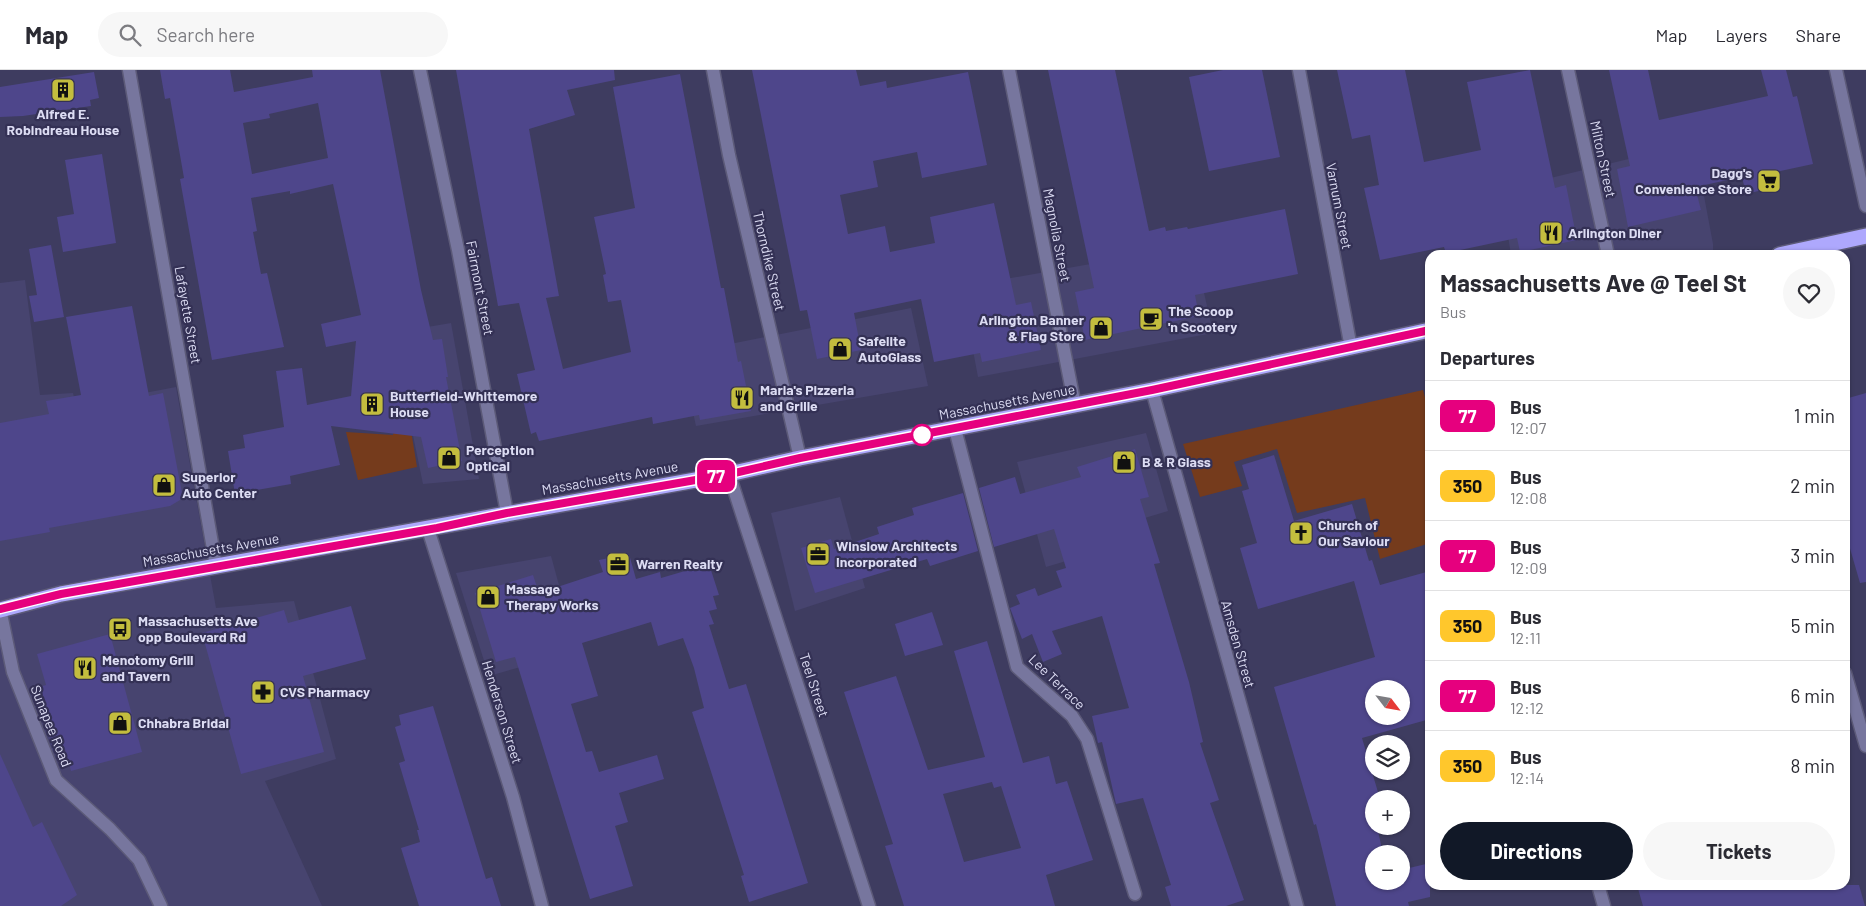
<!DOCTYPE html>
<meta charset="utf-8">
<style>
body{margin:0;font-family:Barlow,sans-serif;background:#f7f7f7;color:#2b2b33;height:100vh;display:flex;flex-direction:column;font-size:19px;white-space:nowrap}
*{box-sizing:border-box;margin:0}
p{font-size:16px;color:#7c7c81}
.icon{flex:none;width:28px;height:28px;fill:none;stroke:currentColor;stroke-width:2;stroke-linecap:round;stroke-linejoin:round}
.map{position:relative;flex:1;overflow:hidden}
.drawer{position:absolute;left:1425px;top:180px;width:425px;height:640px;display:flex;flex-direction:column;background:#fff;border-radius:15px;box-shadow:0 1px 4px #0004}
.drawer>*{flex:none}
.badge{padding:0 10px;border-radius:8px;font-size:18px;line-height:32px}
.needle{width:32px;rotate:121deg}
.buttons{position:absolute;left:1365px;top:610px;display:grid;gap:10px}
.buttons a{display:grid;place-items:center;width:45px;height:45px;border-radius:50%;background:#fff;box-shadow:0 1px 4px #0004;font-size:25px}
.map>.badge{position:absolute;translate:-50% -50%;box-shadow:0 0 0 2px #fff}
h2{padding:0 15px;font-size:19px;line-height:45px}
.round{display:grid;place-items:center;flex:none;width:52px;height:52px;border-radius:26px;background:#f7f7f7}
.head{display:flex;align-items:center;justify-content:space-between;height:85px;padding:0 15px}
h1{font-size:24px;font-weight:700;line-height:38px}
.primary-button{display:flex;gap:10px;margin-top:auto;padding:10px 15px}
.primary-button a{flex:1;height:58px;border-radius:30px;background:#111827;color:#fff;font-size:20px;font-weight:700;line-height:58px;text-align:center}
.primary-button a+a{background:#f7f7f7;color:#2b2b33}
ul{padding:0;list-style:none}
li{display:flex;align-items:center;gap:15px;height:70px;padding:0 15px;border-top:1px solid #e1e1e2}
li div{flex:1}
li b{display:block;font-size:19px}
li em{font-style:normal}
li .badge{min-width:55px;font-weight:700;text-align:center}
header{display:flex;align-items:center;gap:30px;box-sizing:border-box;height:70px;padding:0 25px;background:#fff;border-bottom:1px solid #e1e1e2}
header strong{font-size:24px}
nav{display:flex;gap:28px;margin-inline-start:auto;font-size:18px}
.search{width:350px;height:45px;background:#f7f7f7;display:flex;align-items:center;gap:12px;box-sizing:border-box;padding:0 18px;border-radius:28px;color:#7c7c81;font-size:19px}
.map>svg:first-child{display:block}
</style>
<header>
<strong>Map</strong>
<div class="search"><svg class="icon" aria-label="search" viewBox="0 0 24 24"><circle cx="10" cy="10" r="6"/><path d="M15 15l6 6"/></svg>Search here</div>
<nav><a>Map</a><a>Layers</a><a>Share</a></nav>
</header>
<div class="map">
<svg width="1866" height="836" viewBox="0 0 1866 836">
<rect width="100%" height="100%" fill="#3e3c60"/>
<g fill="#47446f">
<path d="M1694 73 1713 174V185H1511L1501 120Z"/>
<path d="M1158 182 1196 187 1213 263 978 307 961 217Z"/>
<path d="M25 210 40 325 73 323 76 336 176 317 216 538 294 531 336 689 265 711 322 836H0V213Z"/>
<path d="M911 238 928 316 696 356 680 284Z"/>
<path d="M451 253 479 409 423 414 392 263Z"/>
<path d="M1146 363 1168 441 1095 463 1100 481 1046 497 1017 392Z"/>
<path d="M840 427 865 518 795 541 771 443Z"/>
<path d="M551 486 577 581 489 606 456 503Z"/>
</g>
<g fill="#753b1c">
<path d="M404 318 417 397 358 410 346 362 393 365 399 320Z"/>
<path d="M1423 320 1430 346V473L1380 489 1365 428 1297 443 1277 379 1234 392 1242 416 1200 427 1183 374Z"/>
</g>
<g fill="#4e468b" fill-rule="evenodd">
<path d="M160 0H230L234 22 313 7 312 0H380L421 220 433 270 442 269 448 307H446L462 391 428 398 421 367 331 356 340 395 290 406 291 414 235 424 228 381 245 378 243 365 284 357 276 301 302 298 307 335 351 326 356 271 326 277 321 254 361 245 333 114 290 124V121L251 128 257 161 253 162 261 204 267 203 284 277 212 290 180 109 184 108 170 28 165 29ZM318 33 328 88 252 104 243 53 270 48 269 44Z"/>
<path d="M456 0H614L615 10 567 20 575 45 529 59 559 226 546 228 563 299 631 282 621 230 608 232 603 205 606 204 594 147 635 138 613 17 680 4 721 218H724L738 292 741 291 751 341 700 350 699 345 653 354 652 347 539 371 536 362 531 364 517 304 535 300 519 233 498 236Z"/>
<path d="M752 0H856L860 16 886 11 887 18 968 2 987 95 922 108 917 82 873 91 878 117 840 125 848 164 885 156 890 182 935 173 930 147 994 133 1016 235 1031 232 1041 280 982 292 980 283 934 292 921 229 854 243 861 280 817 289 807 240 800 241Z"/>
<path d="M1048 0H1115L1149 161 1165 157 1166 161 1187 157 1188 159 1285 139 1298 204 1195 225 1199 246 1085 270 1075 222 1094 218Z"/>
<path d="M1223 0H1262L1280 87 1209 101 1189 7Z"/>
<path d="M1337 0H1405L1424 92 1481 80 1467 12 1530 0 1555 118 1566 115 1577 170 1520 182 1517 168 1446 183 1444 177 1380 190 1364 118 1379 115 1370 65 1352 69Z"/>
<path d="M1609 0H1648L1659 50 1768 26 1761 0H1786L1793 27 1797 26 1813 94 1776 102 1779 116 1746 124 1742 107 1695 117 1701 140 1628 157 1617 99 1630 96Z"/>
<path d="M94 2 99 28 90 30 91 36 23 46 0 47V17Z"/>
<path d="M102 84 116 173 63 182 57 147 74 144 65 90Z"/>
<path d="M51 175 64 247 34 252 29 226 37 225 29 179Z"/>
<path d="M132 236 149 326 163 323 182 423 180 430 170 436 49 458 50 462 0 471V353L49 344 46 331 81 325 66 247Z"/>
<path d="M1866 323V512L1860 513 1845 461V329Z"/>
<path d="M1135 379 1149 427 1140 429 1160 493 1154 494 1189 612 1203 672 1200 673 1219 730 1210 733 1244 830 1226 836H1171L1165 817 1171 815 1143 728 1116 734 1102 672 1098 673 1092 646 1129 638 1102 546 1052 561 1062 584 1043 592 1032 564 1022 569 1010 538 1020 534 1016 525 1035 518 1038 526 1062 517 1056 501 1066 498 1054 459 994 477 979 418 1015 407 1020 424 1081 407 1077 397Z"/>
<path d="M1274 385 1294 451 1352 434 1369 491 1372 490 1380 515 1430 501V649L1362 668 1380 729H1370L1374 756H1377L1383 784H1374V811H1401V800L1430 793V827L1408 832 1409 836H1336L1316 754 1314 755 1274 617 1375 587 1354 511 1258 539 1240 478 1257 473 1242 421 1249 419 1242 395ZM1374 619H1401V646H1374Z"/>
<path d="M963 423 978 481 930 496 927 489 815 523 801 478 831 469 834 479 879 464 877 457 914 445 912 438Z"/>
<path d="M629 484 636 509 660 502 661 508 709 494 719 525 713 526 717 539 709 541 714 554 709 555 729 619 746 614 808 813 749 832 741 806 744 805 692 642 704 638 694 598 683 568 658 576 651 552 582 573 598 626 571 634 586 682 592 681 599 702 657 685 664 709 619 723 628 752 615 756 633 816 590 829 515 587 496 592 475 523 533 505 539 523 603 502 599 490Z"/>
<path d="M351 536 366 589 303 606 324 682 241 704 202 563 284 540 288 553Z"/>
<path d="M932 542 943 575 905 586 895 554Z"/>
<path d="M110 564 142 682 71 701 65 679 53 681 36 618 46 615 37 584Z"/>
<path d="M987 571 1023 693 1049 686 1056 714 1067 711 1093 790 1046 805 1055 836H904L885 776 893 774 844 622 896 606 928 700 985 687 954 581ZM992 712 994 718 1001 716 1021 778 964 792 943 724Z"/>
<path d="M433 636 486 809 492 807 501 836H419L401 778 420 772 417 760H419L399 693 405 691 395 657 401 655 399 645Z"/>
<path d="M0 684 33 757 42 752 77 825 61 836H0Z"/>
<path d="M1637 815H1859L1865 836H1643Z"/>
</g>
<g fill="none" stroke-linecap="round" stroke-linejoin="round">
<g stroke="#5c5a78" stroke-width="15">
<g id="minor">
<path d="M129 0 216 496"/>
<path d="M420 0 458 180 507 443"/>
<path d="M713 0 729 85 800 388"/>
<path d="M1009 0 1075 336"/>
<path d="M1299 0 1351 278"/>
<path d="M1568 0 1608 185"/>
<path d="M1836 0 1866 136"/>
<path d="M1152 320 1297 836"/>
<path d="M955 359 1017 597 1072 646 1087 669 1135 824"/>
<path d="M729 404 869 836"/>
<path d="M428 459 513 727 542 836"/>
<path d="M0 539 13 602 56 710 110 759 139 790 161 836"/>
<path d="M1845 603 1866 676"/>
<path d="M1598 815 1604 836"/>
</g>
</g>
<g stroke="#5c5a78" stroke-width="18">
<g id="highway">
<path d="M1779 185 1866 166"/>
<path d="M0 540 61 524 729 404 800 388 1152 320 1430 260"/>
</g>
</g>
<use href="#minor" stroke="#77769e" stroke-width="12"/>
<use href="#highway" stroke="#aea8fd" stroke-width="15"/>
</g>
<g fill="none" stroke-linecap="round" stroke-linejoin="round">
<g stroke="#fff" stroke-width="11">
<path id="line" d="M0 539 61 524 437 458 507 443 730 404 800 388 1152 320 1430 260"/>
</g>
<use href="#line" stroke="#e6007e" stroke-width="8"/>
</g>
<defs>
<g id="building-square" transform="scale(1.25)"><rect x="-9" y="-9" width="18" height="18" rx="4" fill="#c3bd3e" stroke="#343155"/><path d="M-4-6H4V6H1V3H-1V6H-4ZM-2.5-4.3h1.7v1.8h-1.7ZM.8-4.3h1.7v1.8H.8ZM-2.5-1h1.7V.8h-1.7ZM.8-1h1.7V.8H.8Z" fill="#111"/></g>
<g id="supermarket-square" transform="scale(1.25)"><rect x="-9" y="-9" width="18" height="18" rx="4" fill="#c3bd3e" stroke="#343155"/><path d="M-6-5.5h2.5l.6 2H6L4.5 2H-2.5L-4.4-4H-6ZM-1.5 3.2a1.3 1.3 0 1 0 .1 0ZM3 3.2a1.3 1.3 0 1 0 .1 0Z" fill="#111"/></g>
<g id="restaurant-square" transform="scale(1.25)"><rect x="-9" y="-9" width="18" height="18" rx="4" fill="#c3bd3e" stroke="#343155"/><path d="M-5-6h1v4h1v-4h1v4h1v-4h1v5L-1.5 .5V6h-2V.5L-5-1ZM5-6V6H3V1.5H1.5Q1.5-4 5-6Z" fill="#111"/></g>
<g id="cafe-square" transform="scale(1.25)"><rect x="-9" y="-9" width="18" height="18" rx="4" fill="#c3bd3e" stroke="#343155"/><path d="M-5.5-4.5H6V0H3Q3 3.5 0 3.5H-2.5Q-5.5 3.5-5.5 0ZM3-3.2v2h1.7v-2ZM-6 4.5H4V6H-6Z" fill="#111"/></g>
<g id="shop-square" transform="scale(1.25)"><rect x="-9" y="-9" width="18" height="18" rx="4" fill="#c3bd3e" stroke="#343155"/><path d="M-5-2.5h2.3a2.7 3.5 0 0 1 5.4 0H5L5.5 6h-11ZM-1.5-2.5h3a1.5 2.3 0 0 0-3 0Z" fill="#111"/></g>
<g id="church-square" transform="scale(1.25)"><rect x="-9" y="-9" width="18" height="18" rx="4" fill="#c3bd3e" stroke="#343155"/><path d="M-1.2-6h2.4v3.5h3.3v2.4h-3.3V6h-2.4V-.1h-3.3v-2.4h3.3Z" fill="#111"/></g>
<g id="office-square" transform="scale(1.25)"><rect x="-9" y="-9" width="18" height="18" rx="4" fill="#c3bd3e" stroke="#343155"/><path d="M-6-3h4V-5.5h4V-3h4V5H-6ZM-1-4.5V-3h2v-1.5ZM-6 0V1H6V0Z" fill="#111"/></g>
<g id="bus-square" transform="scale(1.25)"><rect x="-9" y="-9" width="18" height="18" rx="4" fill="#c3bd3e" stroke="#343155"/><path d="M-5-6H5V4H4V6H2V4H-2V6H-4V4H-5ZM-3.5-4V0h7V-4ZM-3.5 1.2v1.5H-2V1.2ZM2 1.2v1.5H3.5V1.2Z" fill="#111"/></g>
<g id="pharmacy-square" transform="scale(1.25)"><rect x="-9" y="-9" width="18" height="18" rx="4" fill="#c3bd3e" stroke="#343155"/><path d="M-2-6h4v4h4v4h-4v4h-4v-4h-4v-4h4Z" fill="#111"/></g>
</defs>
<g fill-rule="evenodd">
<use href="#building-square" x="63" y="20"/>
<use href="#supermarket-square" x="1769" y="111"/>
<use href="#restaurant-square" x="1551" y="163"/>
<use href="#cafe-square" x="1151" y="249"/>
<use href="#shop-square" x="1101" y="258"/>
<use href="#shop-square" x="840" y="279"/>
<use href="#restaurant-square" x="742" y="328"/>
<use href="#building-square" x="372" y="334"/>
<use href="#shop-square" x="449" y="388"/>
<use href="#shop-square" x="1124" y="392"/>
<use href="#shop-square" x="164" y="415"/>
<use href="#church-square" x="1301" y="463"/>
<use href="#office-square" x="818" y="484"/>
<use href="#office-square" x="618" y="494"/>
<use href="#shop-square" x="488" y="527"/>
<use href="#bus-square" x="120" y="559"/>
<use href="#restaurant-square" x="85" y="598"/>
<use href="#pharmacy-square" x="263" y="622"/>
<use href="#shop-square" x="120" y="653"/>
</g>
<circle fill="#fff" stroke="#e6007e" stroke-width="2.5" cx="922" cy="365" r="10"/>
<g text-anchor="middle" stroke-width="4.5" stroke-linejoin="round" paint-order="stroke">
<g font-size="14" font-weight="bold" fill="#dcdcf3" stroke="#343155" text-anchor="start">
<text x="63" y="49" text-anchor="middle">Alfred E.<tspan x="63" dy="16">Robindreau House</tspan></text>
<text x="1752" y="108" text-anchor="end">Dagg's<tspan x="1752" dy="16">Convenience Store</tspan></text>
<text x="1568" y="168">Arlington Diner</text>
<text x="1168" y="246">The Scoop<tspan x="1168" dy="16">'n Scootery</tspan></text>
<text x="1084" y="255" text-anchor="end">Arlington Banner<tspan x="1084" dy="16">&amp; Flag Store</tspan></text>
<text x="858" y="276">Safelite<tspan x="858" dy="16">AutoGlass</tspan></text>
<text x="760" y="325">Maria's Pizzeria<tspan x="760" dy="16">and Grille</tspan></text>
<text x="390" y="331">Butterfield-Whittemore<tspan x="390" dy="16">House</tspan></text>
<text x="466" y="385">Perception<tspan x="466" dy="16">Optical</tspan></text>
<text x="1142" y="397">B &amp; R Glass</text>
<text x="182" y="412">Superior<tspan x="182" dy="16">Auto Center</tspan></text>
<text x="1318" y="460">Church of<tspan x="1318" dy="16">Our Saviour</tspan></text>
<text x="836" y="481">Winslow Architects<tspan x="836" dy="16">Incorporated</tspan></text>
<text x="636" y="499">Warren Realty</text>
<text x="506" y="524">Massage<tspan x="506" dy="16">Therapy Works</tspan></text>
<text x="138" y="556">Massachusetts Ave<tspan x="138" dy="16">opp Boulevard Rd</tspan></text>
<text x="102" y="595">Menotomy Grill<tspan x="102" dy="16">and Tavern</tspan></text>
<text x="280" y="627">CVS Pharmacy</text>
<text x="138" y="658">Chhabra Bridal</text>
</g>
<g font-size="14" fill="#dcdcf3" stroke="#343155">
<text transform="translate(1603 89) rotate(78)" y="5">Milton Street</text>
<text transform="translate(1339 136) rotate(79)" y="5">Varnum Street</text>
<text transform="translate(1057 165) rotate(79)" y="5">Magnolia Street</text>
<text transform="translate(769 191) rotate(77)" y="5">Thorndike Street</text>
<text transform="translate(480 218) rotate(79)" y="5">Fairmont Street</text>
<text transform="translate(188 245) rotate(80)" y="5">Lafayette Street</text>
<text transform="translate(1007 332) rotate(-11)" y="5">Massachusetts Avenue</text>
<text transform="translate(610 408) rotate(-10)" y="5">Massachusetts Avenue</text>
<text transform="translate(211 480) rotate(-10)" y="5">Massachusetts Avenue</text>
<text transform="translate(1238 574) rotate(74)" y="5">Amsden Street</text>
<text transform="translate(1057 612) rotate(44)" y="5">Lee Terrace</text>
<text transform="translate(814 615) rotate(72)" y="5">Teel Street</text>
<text transform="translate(502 642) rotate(73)" y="5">Henderson Street</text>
<text transform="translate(51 656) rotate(68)" y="5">Sunapee Road</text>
</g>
</g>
</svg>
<div class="buttons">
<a><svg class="needle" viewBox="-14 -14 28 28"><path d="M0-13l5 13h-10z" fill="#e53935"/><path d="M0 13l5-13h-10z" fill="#7c7c81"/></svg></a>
<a><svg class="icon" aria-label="layers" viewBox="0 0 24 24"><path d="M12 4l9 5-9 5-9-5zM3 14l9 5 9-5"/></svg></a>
<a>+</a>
<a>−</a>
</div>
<b class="badge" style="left:716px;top:406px;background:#e6007e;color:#fff">77</b>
<section class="drawer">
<div class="head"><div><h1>Massachusetts Ave @ Teel St</h1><p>Bus</p></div><a class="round"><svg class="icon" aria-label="heart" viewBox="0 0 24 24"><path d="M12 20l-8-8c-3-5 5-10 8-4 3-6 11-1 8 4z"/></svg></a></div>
<h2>Departures</h2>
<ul>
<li><span class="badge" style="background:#e6007e;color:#fff">77</span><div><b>Bus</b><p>12:07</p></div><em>1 min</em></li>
<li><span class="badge" style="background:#ffc72c;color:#111">350</span><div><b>Bus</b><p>12:08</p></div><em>2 min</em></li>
<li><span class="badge" style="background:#e6007e;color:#fff">77</span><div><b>Bus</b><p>12:09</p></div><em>3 min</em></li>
<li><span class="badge" style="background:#ffc72c;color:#111">350</span><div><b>Bus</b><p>12:11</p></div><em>5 min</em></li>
<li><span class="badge" style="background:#e6007e;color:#fff">77</span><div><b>Bus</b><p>12:12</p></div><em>6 min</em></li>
<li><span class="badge" style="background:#ffc72c;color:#111">350</span><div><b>Bus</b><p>12:14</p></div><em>8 min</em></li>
</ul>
<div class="primary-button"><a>Directions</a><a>Tickets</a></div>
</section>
</div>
